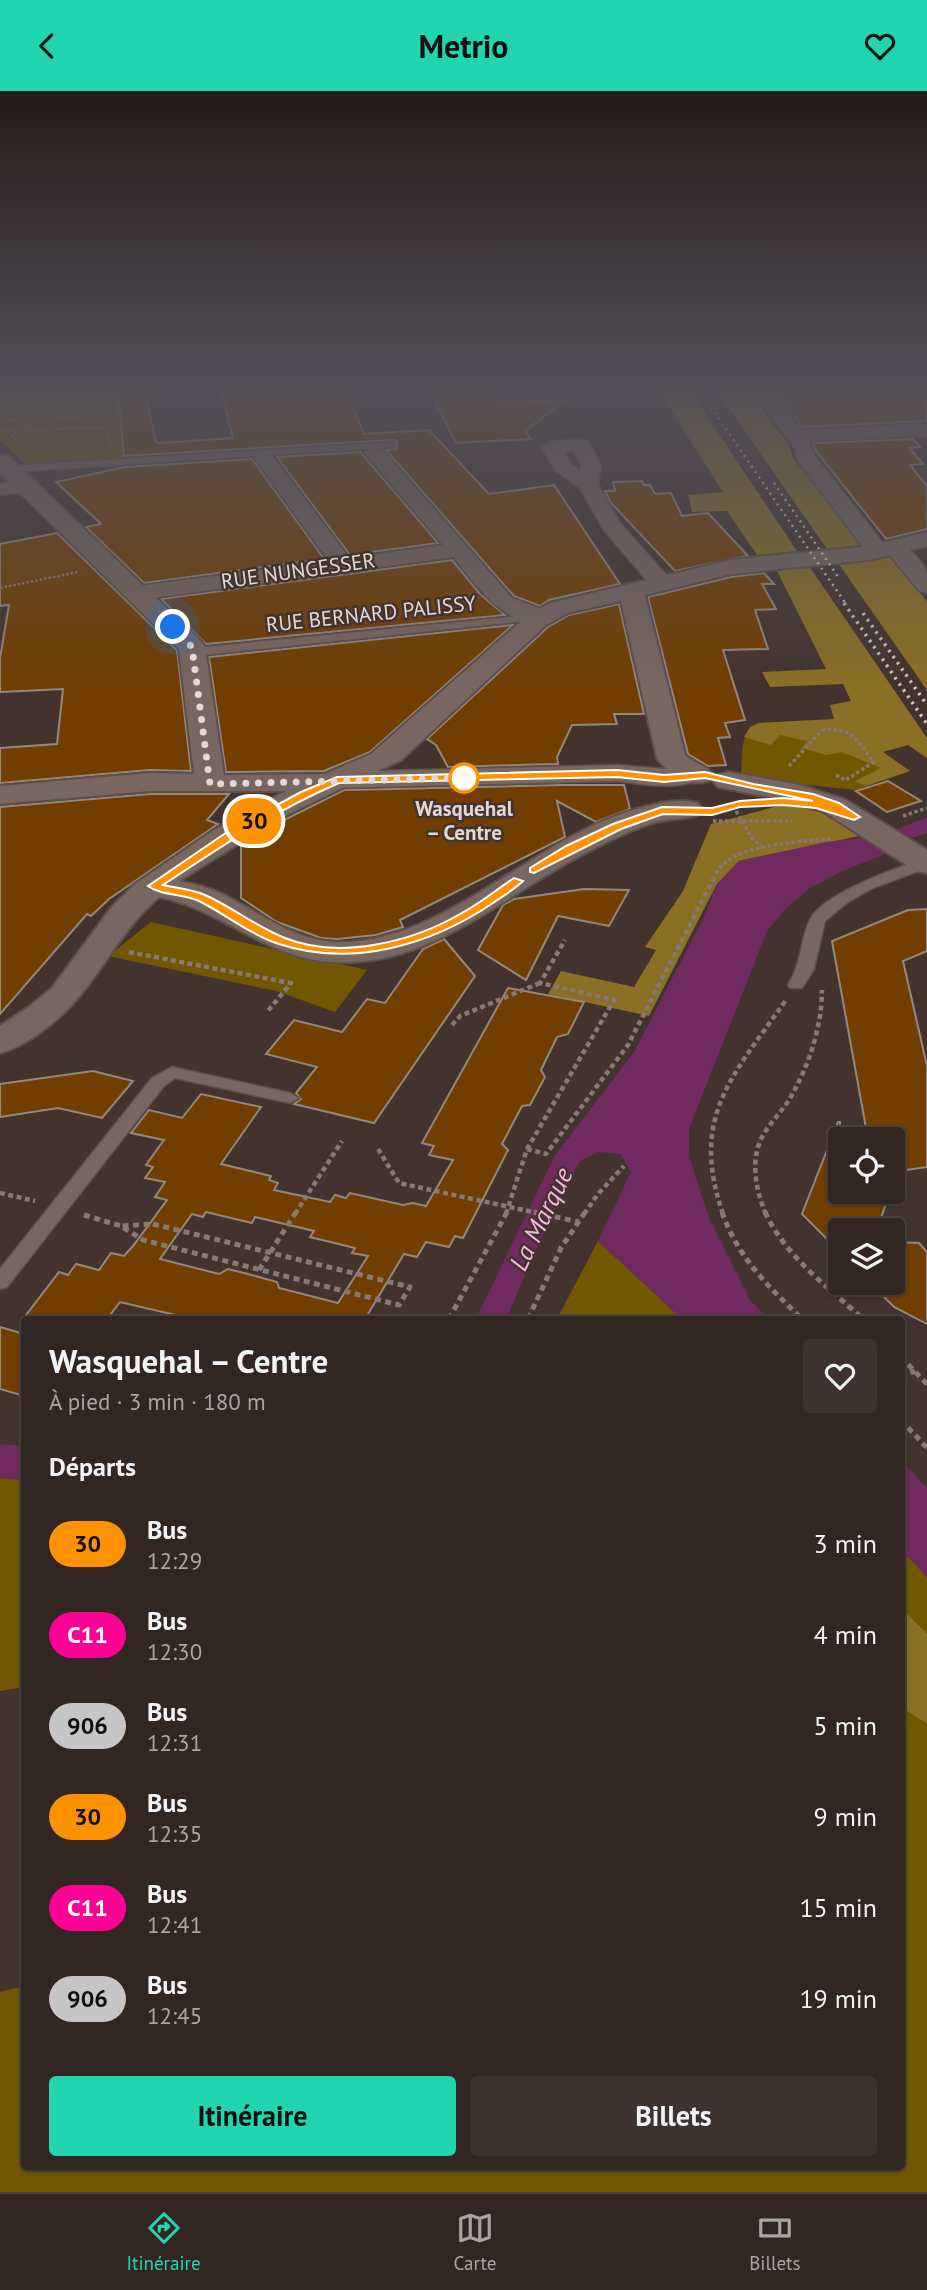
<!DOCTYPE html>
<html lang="fr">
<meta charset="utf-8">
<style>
body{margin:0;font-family:"PT Sans",sans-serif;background:#3d3230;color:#f1f3f6;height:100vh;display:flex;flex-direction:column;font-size:26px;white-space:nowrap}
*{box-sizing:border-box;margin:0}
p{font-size:23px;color:#a8a5a6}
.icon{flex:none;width:38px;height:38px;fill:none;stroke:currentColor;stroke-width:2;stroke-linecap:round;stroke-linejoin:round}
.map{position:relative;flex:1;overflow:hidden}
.side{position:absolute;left:21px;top:1225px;width:884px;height:854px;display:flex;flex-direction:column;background:#322623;border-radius:7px;box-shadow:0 2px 5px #0004,0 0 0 2px #4d4341}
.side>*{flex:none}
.badge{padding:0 14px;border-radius:23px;font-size:24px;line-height:46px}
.controls{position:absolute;left:828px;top:1036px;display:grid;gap:14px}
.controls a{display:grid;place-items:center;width:77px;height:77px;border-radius:7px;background:#322623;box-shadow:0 2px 5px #0004,0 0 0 2px #4d4341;font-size:35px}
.you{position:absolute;width:35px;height:35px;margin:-18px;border:5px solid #fff;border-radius:50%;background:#1a73e8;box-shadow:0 0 0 10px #1a73e833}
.map>.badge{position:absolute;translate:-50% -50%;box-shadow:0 0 0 4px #fff}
h2{padding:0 28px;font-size:26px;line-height:63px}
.round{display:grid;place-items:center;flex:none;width:74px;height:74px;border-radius:7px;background:#3d3230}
.headline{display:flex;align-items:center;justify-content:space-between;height:119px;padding:0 28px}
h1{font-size:33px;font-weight:600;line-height:52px}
.cta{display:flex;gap:14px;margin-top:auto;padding:14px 28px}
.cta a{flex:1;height:80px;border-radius:7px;background:#20d5b0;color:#111;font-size:28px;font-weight:600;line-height:80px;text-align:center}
.cta a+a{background:#3d3230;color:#f1f3f6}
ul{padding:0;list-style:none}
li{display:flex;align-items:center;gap:21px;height:91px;padding:0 28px}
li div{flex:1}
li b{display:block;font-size:26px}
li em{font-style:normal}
li .badge{min-width:77px;font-weight:700;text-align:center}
header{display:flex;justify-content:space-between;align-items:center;height:91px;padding:0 28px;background:#20d5b0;color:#111;font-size:32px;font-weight:600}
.menu{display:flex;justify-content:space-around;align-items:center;height:98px;border-top:2px solid #4d4341;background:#322623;font-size:19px;color:#a8a5a6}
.menu a{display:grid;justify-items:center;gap:4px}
.menu .current{color:#20d5b0}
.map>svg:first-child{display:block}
</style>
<header><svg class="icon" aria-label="back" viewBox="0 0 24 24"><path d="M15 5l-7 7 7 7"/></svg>Metrio<svg class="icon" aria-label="heart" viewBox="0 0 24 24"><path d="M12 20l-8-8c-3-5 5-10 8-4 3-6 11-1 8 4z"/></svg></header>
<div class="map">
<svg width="927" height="2101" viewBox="0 0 927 2101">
<rect width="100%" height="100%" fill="#42332f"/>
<g fill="#715800">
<path d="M0 300H117L124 368 24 372 0 349Z"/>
<path d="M759 632 858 645 910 680 856 699 797 693 741 682C743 662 739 641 759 632Z"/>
<path d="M151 831 367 879 335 921 276 900 108 865Z"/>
<path d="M598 1150 682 1228H557Z"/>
<path d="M0 1387 24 1389V1596L0 1600Z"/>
<path d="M901 1458 927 1486V1542L901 1517Z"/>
<path d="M901 1616 927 1633V2101H0V1901L24 1895V2076H901Z"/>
</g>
<g fill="#897024">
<path d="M659 300H690L797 460 757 464 727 420 692 421 688 404 723 401Z"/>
<path d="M717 300H748L789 354 793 367 862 454 827 458Z"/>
<path d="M890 466 927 510V599L838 472Z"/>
<path d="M809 475 927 647V667L908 654 883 661 910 680 866 695 855 690 881 677 842 661 826 664 802 657 807 650 780 644 771 654 744 646 750 636 759 632 834 628 830 614 851 610 843 593 770 596 762 581 826 578 776 478Z"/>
<path d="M778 715C815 714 829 723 859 745L739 770 717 793 649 925 548 903 561 880 634 896 656 859 645 856 683 800 711 733Z"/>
<path d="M901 1517 927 1542V1633L901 1616Z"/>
</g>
<g fill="#712a60">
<path d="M927 727V742L891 754 885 763 840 781 810 797 786 817 767 840 689 1038V1065L709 1127 750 1209 769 1228H682L598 1150 631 1081 621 1063 599 1061 579 1071 550 1128 506 1228H476L554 1066 634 961 704 826 717 793 739 770 826 751 876 745Z"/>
<path d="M0 1353 24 1355V1389L0 1387Z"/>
<path d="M901 1369 927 1397V1486L901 1458Z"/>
</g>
<g fill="#713e00" stroke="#94877c" stroke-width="2" fill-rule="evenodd">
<path d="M118 300H144L156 351 160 352 233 347 221 300H346L364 343 429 339 489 403 554 394 620 493 549 509 540 515 514 505 386 359 397 358V350L393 349 124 365Z"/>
<path d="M430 300H478L484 312 566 309 525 340 531 348 456 352Z"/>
<path d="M775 300H916L927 312V330L802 336Z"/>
<path d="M913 348 920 356 909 357 923 373 910 374 927 395V438L886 448 816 360 813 352Z"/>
<path d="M361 361 362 363 438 452 350 464 277 366Z"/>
<path d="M252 368 324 468 144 492 86 436 101 433 56 391 125 376Z"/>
<path d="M642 390 644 394H650L655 403 671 402 682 425 708 422 748 465 675 480 611 412 605 400H615L613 391Z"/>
<path d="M57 442 177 559 191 680 150 679 0 692V657L57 653 63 598 0 601V567L9 514 0 515V453Z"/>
<path d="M452 469 480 503 505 524 206 553 161 508Z"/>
<path d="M764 482 774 493H762L776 518 755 519 768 558 723 559 745 629 725 632 730 646 718 647 726 674 708 675 688 663 648 506 731 486Z"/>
<path d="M619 513 644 623H614L617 633 572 634 557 666 558 673 448 676 436 654 427 648 548 536 569 524Z"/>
<path d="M513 534 370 661 324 680 226 681 209 566Z"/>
<path d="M888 690 921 710 887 721 856 700Z"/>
<path d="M562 694H624L630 718 596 731 557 710 565 746 400 829 403 836 376 844 337 848 321 847 277 831 241 807V755L272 735 344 699Z"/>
<path d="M150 703H229L207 729 218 733 109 808 91 825 87 823 0 923V716Z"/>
<path d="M584 798 629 799 609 835 558 825 526 889 478 859 503 814 514 808Z"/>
<path d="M927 818V860L903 870 927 975V1076L892 1081V1048H868L832 850 908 819Z"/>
<path d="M444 848 475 885 374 1032 294 1013 301 1008 296 1002 317 976 266 963 294 929 342 941 367 908 385 912 423 858Z"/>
<path d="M508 897 584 911 568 943 557 946 541 979 545 986 530 1014 522 1015 502 1053 508 1059 463 1147 455 1145 449 1156 426 1151 417 1166 404 1163 365 1228H193L120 1211 107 1228H23L59 1181 68 1184 76 1173 99 1179 111 1162 124 1165 133 1155 167 1109 155 1106 165 1091 145 1087 153 1076 146 1074 164 1049 131 1042 149 1019 182 1027 201 1003 261 1016 221 1073 271 1085 269 1089 278 1092 274 1099 330 1111 335 1104 346 1107 350 1102 403 1114 413 1112 426 1115 453 1069 429 1064 434 1055 422 1052ZM206 1121 252 1132 255 1126 314 1140 310 1146 355 1157 352 1162 368 1165 338 1212 279 1197 277 1191 248 1183 228 1178 219 1183 160 1168 192 1123 203 1126Z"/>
<path d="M93 980 133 990 102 1027 58 1017 0 1026V993Z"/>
<path d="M838 1031H840V1101H890L877 1139H840V1161L802 1123Z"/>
<path d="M892 1151 919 1152 927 1161V1233L894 1216 870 1192H892Z"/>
<path d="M0 1236 24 1243V1305L0 1298Z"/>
</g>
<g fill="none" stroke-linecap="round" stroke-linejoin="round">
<g stroke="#5c4f4c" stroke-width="3">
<g id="lane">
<path d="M392 351 395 352V356L8 381 3 378 8 375Z"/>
<path d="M541 523 547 526 545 528 204 564 198 560 204 556Z"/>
<path d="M927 768V777L873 797 848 811 825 830 814 878 802 897H790L788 894C803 870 800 846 811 827 825 802 899 775 927 768Z"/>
<path d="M172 976 290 1002 299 1007 290 1012 175 987 164 995 7 1196 0 1198V1178L152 987Z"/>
</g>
</g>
<g stroke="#5c4f4c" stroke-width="3">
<g id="street">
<path d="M752 300H771L801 339 927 333V345L809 350 815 365 886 456 888 452C903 449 924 469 927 483 927 489 927 496 927 502L919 500 888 462 886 466H870L798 370 794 356Z"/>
<path d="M581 348 588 350 601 374 598 393 620 432 669 487 672 492 669 497H653L604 439 580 397 555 379 542 356 552 350ZM574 360 581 374 580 379 570 372 564 361Z"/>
<path d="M374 355 381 357 512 507 549 521 553 526 549 531C507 541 476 493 453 466L138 509 130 507 127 502 130 497 138 495 329 470 254 367 264 361 271 363 349 467 443 454 364 361Z"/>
<path d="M27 390 34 392 37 396 34 400 0 404V392Z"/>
<path d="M617 674 690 680 694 686 690 692C666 698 642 693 617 690L337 697 328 695 324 689 328 683 337 681Z"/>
</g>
</g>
<g stroke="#5c4f4c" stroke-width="4">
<g id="secondary">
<path d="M0 364 8 365 201 550 205 556 224 684 325 683 371 663 528 524 550 512 731 469 869 455 927 441V455L869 469 731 483 645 504 685 664C694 673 707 674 714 684L709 690C688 696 669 684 657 667L621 510 568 522 546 534 401 669 278 728 179 790C193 793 207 796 220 802 258 820 293 850 337 851 446 853 534 745 640 717 659 712 678 707 698 712L702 718 698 724C684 728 669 728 656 731 629 739 603 753 578 766 496 810 422 882 321 870 261 862 217 817 159 806 110 848 95 905 38 943 26 951 15 958 0 962V935L29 916 52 897 111 817 135 793 214 739 286 700H150L0 713V695L150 682 194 683 179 558 0 382Z"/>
<path d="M728 681 796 693 846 709 927 759V782L916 780 824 721 790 710 718 696 713 690 718 684Z"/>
</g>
</g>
<g stroke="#867976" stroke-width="2.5" stroke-dasharray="2.5 2" stroke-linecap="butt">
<path d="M65 300 90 304 100 310 111 355"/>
<path d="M0 301 7 300"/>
<path d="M72 326 82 309 74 303"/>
<path d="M23 329 105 324"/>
<path d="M105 329 119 328"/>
<path d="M0 331 17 328 30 331 32 334 25 338"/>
<path d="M0 340H17"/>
<path d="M20 340 107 336"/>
<path d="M15 341 12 345 15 350"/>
<path d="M0 497 78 481"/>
</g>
<g stroke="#867976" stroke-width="3.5" stroke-dasharray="3.5 2.5" stroke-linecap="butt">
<path d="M789 675 822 639C854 636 855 648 874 671L844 690"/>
<path d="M836 684 845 689"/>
<path d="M733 715 752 747 762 756"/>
<path d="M903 725 927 717"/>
<path d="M713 730H792"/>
<path d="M716 782C732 752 803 751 834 747"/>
</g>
<g stroke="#867976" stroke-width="4.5" stroke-dasharray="5 3.5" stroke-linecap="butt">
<path d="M129 861 291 892 267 921"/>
<path d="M452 934 460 925 540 892"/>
<path d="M378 1058 399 1092 542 1123"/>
<path d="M527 1058 546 1063 628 954 717 781"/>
<path d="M0 1102 35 1110"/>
<path d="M295 1123 342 1050"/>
<path d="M506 1123 527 1058 614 909 540 892 565 849"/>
<path d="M584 1123 598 1103 624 1075"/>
<path d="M723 1123C689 1025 733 985 786 909"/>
<path d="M766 1123C755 1098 749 1065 765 1041 774 1027 786 1016 793 1002 810 971 822 934 822 899"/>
</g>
<g stroke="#867976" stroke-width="5" stroke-dasharray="6 4.5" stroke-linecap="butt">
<path d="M534 1121 579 1131"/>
<path d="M722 1121C738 1167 768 1195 802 1228"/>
<path d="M765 1121C785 1165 828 1196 863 1228"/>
<path d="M84 1124 121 1135"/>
<path d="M153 1133 410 1196 399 1214 143 1149 121 1135Z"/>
<path d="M259 1179 296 1121"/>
<path d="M449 1228 507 1121"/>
<path d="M528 1228 561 1157 585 1121"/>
<path d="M901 1266 927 1293"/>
<path d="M901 1286 915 1280"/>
<path d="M901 1329 927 1357"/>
</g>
<use href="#lane" fill="#776661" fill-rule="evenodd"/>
<use href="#street" fill="#776661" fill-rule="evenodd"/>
<use href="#secondary" fill="#776661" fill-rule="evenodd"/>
<g stroke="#cfc4c2" stroke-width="2.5" stroke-dasharray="2 4.5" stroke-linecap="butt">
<path d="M700 300 846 513"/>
<path d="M774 392 839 487"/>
</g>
<g stroke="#cfc4c2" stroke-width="3.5" stroke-dasharray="2.5 5" stroke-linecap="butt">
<path d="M844 512 927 633"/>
<path d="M863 522 927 614"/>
</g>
</g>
<linearGradient id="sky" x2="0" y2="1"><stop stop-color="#241c1a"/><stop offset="0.5" stop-color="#545058"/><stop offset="1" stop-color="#545058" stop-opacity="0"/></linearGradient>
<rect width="927" height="595" fill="url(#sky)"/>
<path fill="#ff9200" stroke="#fff" stroke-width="2" d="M617 679 664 684 705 681 753 693 813 703 839 712 860 726 854 729 816 717 783 714 740 716 712 724 663 723 621 738 534 782 530 781V777L566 755 613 733 662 716 712 717 740 710 783 707 813 710 705 687 664 691 617 686 339 692C276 719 220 756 163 794 176 797 192 798 205 804 232 816 257 836 285 847 339 869 412 851 460 823 479 813 496 799 514 787L523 790C515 798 503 805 493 812 431 854 352 877 279 853 251 844 225 823 199 810 183 802 161 805 148 795L227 741 301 701 337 686Z"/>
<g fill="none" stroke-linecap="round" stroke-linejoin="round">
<path stroke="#e2d8d6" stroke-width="7" stroke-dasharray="0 12.6" d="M173 536 192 556 210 693 470 687H464"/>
</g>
<circle fill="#fff" stroke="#ff9200" stroke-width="3.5" cx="464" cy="687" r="14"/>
<g text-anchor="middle" stroke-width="5" stroke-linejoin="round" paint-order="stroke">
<g font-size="21" fill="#e2d8d6" stroke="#42332f">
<text transform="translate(298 480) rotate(-8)" y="7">RUE NUNGESSER</text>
<text transform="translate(371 523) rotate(-6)" y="7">RUE BERNARD PALISSY</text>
</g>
<g font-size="21" font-weight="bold" fill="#e2d8d6" stroke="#42332f">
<text x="464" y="725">Wasquehal<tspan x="464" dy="24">– Centre</tspan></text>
</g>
<g font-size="26" font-style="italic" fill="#f5b7e3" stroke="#42332f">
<text transform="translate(541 1128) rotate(-64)" y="9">La Marque</text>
</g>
</g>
</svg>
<div class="controls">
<a><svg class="icon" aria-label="locate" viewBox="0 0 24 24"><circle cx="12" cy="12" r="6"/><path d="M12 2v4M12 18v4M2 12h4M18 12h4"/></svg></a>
<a><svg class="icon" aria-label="layers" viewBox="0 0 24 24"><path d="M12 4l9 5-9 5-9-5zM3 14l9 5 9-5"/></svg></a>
</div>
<div class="you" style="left:173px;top:536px"></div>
<b class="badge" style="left:254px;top:730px;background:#ff9200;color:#111">30</b>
<section class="side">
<div class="headline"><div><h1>Wasquehal – Centre</h1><p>À pied · 3 min · 180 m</p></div><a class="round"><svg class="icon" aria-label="heart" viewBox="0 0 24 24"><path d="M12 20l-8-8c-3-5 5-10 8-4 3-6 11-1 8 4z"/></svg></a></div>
<h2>Départs</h2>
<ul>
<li><span class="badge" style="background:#ff9200;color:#111">30</span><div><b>Bus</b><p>12:29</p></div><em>3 min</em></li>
<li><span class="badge" style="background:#ff0096;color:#fff">C11</span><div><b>Bus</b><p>12:30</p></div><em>4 min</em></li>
<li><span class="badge" style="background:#c6c6c6;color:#111">906</span><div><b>Bus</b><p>12:31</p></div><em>5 min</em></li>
<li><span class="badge" style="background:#ff9200;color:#111">30</span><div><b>Bus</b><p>12:35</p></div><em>9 min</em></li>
<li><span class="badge" style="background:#ff0096;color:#fff">C11</span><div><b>Bus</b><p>12:41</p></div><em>15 min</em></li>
<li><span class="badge" style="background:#c6c6c6;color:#111">906</span><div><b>Bus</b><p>12:45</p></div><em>19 min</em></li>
</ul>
<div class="cta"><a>Itinéraire</a><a>Billets</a></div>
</section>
</div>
<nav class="menu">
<a class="current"><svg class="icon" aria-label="directions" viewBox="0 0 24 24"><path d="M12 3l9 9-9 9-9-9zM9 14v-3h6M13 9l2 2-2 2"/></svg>Itinéraire</a>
<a><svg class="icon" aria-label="map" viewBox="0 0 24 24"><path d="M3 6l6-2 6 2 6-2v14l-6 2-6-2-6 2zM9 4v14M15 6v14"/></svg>Carte</a>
<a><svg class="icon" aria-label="tickets" viewBox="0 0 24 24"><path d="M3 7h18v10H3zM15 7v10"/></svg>Billets</a>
</nav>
